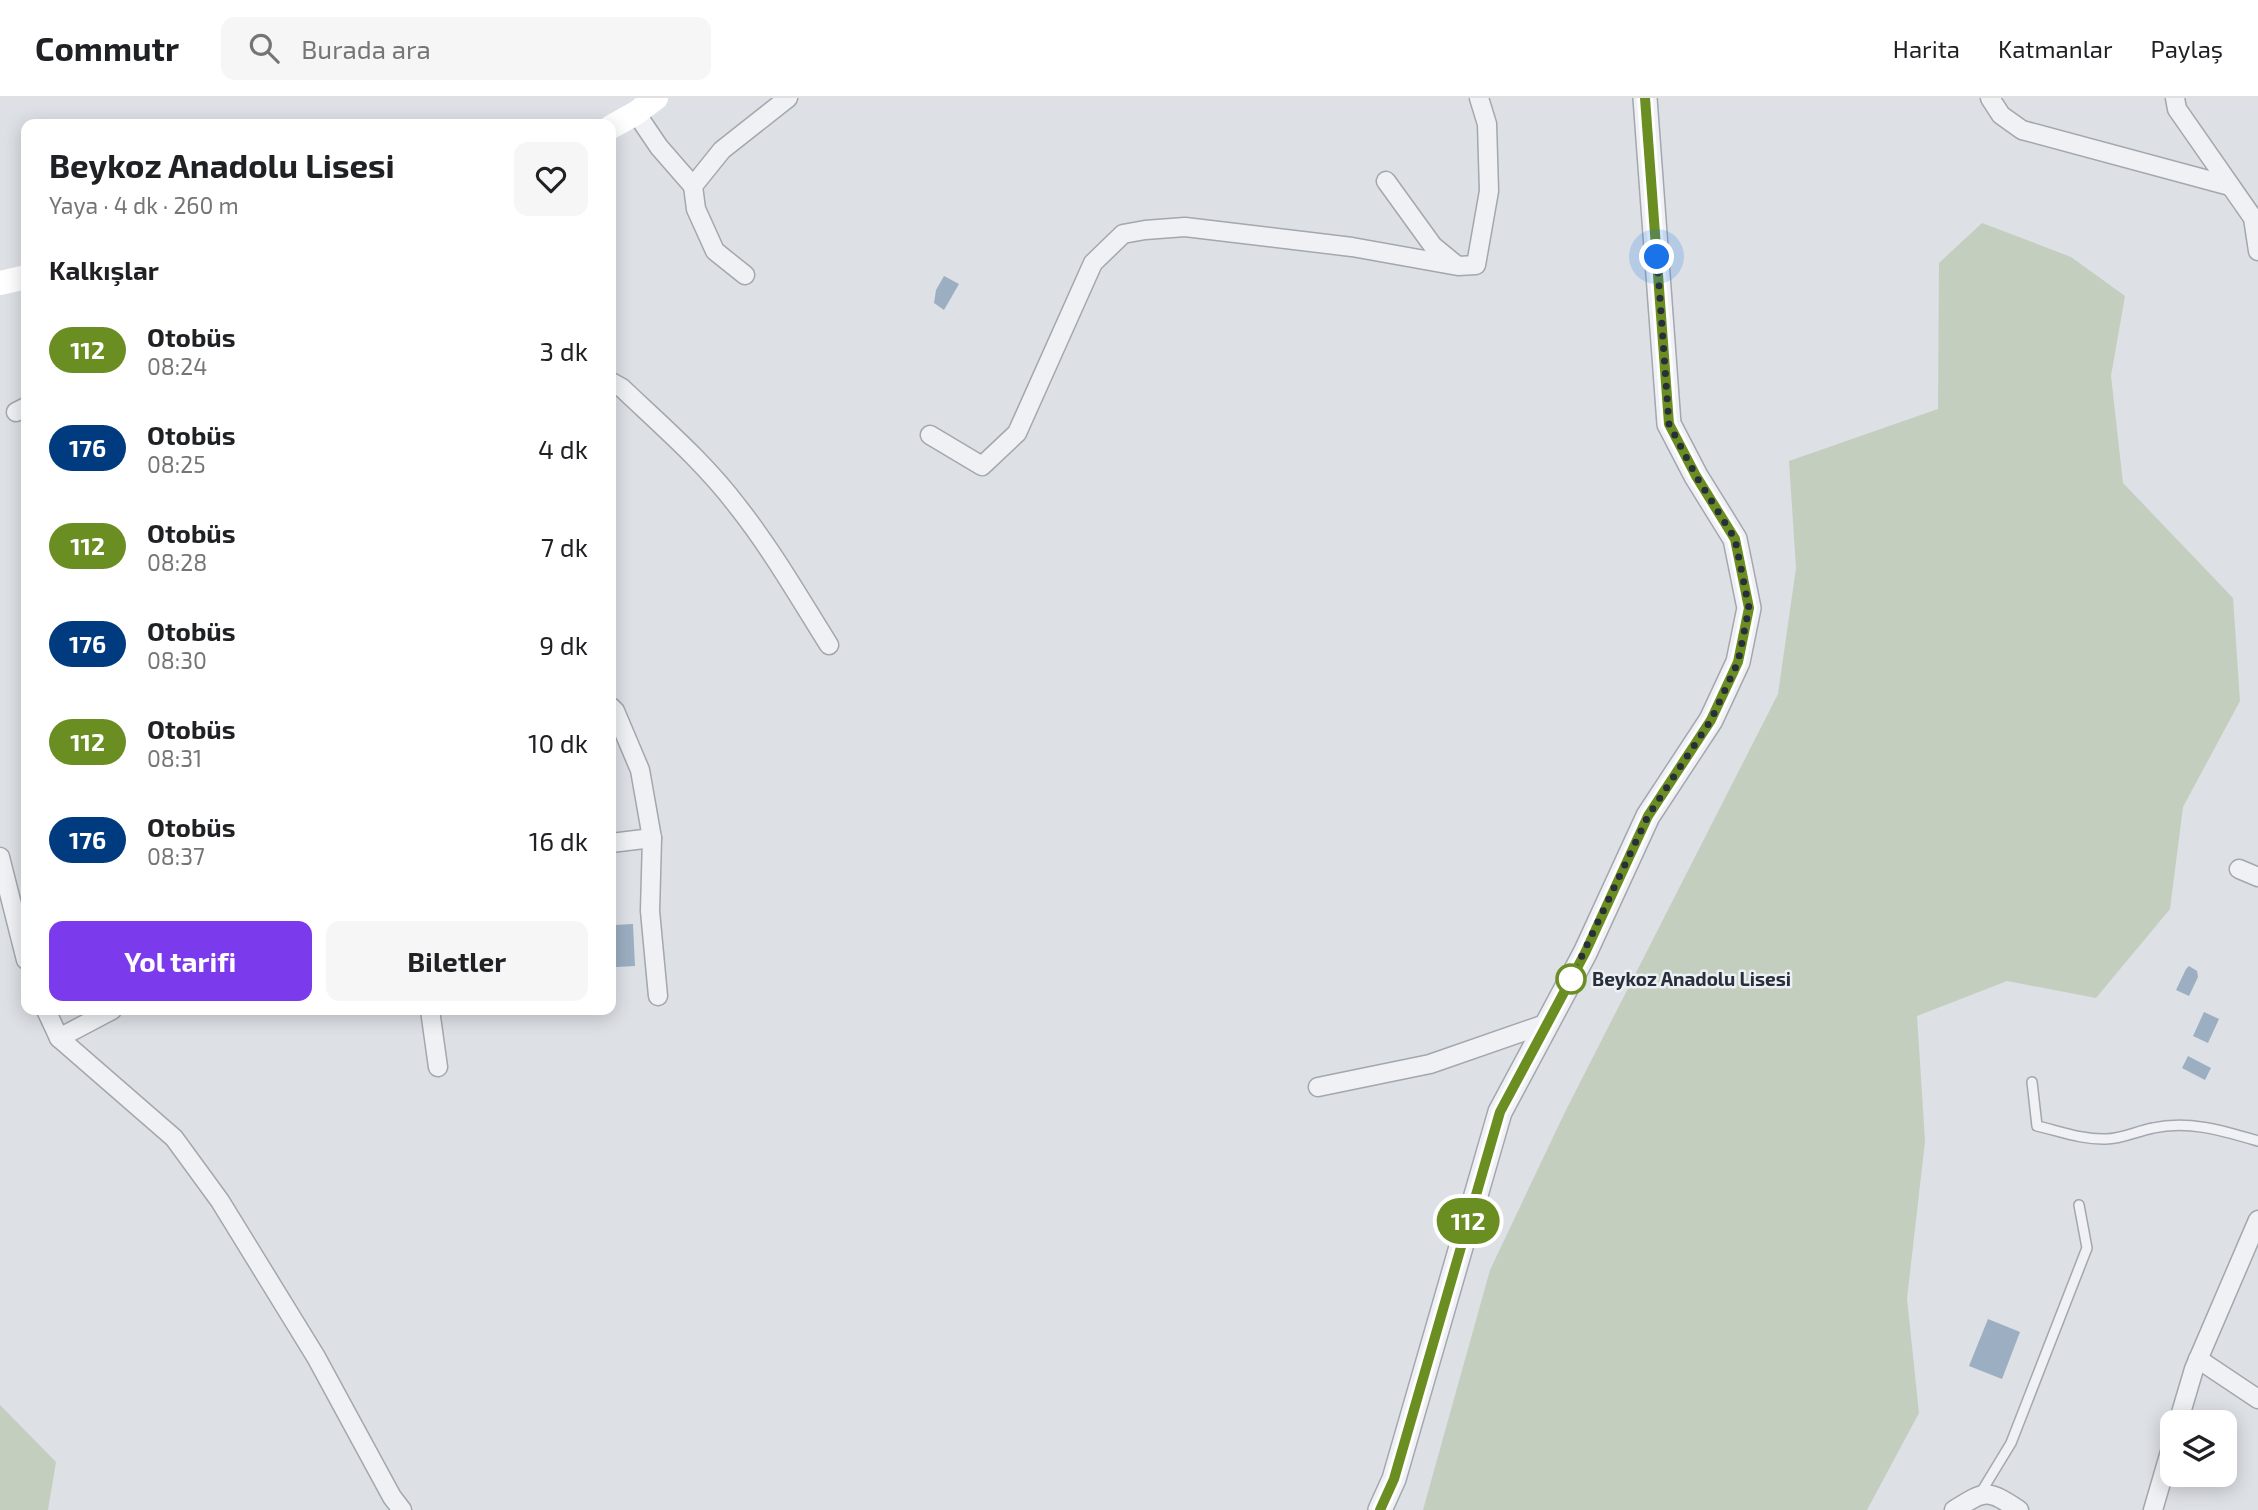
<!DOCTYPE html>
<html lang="tr">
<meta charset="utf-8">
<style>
body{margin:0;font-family:"Exo 2",sans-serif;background:#f6f6f6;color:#202124;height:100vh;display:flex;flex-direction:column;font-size:26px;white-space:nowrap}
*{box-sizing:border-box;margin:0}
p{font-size:23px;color:#757577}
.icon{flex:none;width:38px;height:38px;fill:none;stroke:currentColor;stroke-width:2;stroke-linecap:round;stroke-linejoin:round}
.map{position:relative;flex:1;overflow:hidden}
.sheet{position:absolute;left:21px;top:21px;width:595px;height:896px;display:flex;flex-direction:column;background:#fff;border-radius:14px;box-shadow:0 4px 18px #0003}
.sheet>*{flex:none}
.badge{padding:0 14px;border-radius:23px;font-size:24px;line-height:46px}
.controls{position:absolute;left:2160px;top:1312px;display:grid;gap:14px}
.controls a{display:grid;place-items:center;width:77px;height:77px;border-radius:14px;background:#fff;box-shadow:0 4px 18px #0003;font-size:35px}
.you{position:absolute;width:35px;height:35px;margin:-18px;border:5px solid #fff;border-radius:50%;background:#1a73e8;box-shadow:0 0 0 10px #1a73e833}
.map>.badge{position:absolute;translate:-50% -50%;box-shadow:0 0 0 4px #fff}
h2{padding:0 28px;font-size:26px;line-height:63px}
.round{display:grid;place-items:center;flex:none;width:74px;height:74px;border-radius:14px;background:#f6f6f6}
.head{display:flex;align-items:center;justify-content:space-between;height:119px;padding:0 28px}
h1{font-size:33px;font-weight:700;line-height:52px}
.cta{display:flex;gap:14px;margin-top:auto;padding:14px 28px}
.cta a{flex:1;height:80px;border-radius:14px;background:#7c3aed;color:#fff;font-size:28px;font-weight:700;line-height:80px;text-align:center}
.cta a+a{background:#f6f6f6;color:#202124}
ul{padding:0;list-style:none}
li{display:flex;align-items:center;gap:21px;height:98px;padding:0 28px}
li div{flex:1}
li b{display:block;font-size:26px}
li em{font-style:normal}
li .badge{min-width:77px;font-weight:700;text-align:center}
header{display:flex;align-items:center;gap:42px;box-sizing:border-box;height:98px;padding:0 35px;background:#fff;border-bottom:2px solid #e0e0e0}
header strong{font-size:33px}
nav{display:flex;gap:38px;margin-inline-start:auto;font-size:24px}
.search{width:490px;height:63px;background:#f6f6f6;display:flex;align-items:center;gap:18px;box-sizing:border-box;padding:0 24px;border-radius:14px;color:#757577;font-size:26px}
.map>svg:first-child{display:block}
</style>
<header>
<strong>Commutr</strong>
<div class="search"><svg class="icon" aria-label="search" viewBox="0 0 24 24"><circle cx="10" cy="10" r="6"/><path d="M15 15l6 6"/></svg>Burada ara</div>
<nav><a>Harita</a><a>Katmanlar</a><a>Paylaş</a></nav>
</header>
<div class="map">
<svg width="2258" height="1412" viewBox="0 0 2258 1412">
<rect width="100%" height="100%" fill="#dde0e5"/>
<g fill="#c3cebf">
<path d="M1982 125 2071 159 2125 198 2111 278 2123 385 2233 500 2240 603 2183 709 2170 811 2096 900 2007 883 1917 918 1925 1043 1907 1201 1919 1315 1867 1412H1423L1490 1172 1565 1014 1778 596 1796 470 1789 363 1938 311 1939 165Z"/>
<path d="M0 1307 56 1364 48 1412H0Z"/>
</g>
<g fill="#9caec2">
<path d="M944 178 959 186 944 212 934 205 936 192Z"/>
<path d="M633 826 635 868 616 869 614 827Z"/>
<path d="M2189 868 2197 873 2198 879 2189 898 2176 892 2186 871Z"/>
<path d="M2204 914 2219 921 2208 945 2193 938Z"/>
<path d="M2188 958 2211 970 2205 982 2182 970Z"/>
<path d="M1988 1221 2020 1234 2002 1281 1969 1268Z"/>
</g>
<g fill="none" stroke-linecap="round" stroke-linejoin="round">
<g stroke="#a3a7ae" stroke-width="12">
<g id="service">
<path d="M2032 984 2037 1028C2059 1033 2083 1042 2106 1041 2122 1041 2137 1033 2153 1030 2189 1022 2224 1033 2258 1043"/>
<path d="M1980 1396 2011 1345 2087 1150 2079 1107"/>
</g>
</g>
<g stroke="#a3a7ae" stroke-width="21">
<g id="minor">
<path d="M1990 0 2001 17 2022 32 2230 88"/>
<path d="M2175 0 2177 11 2253 120 2258 153"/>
<path d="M636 15 659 49 693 88"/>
<path d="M1386 83 1433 148 1455 166"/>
<path d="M745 177 715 153 696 111 693 88 722 52 788 0"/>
<path d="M611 284 622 290C662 328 705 365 738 409 772 452 800 501 829 547"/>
<path d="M16 314 26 309"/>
<path d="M930 337 982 368 1017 335 1093 165 1123 136 1145 132 1185 129 1352 149 1458 168 1476 167 1489 93 1487 26 1479 0"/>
<path d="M611 609 615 613 640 672 652 740 650 813 658 898"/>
<path d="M611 745 652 740"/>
<path d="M0 759 26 862"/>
<path d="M2239 771 2258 779"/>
<path d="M46 912 59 940 112 912"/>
<path d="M430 912 438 969"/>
<path d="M59 940 174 1040 220 1103 316 1259 392 1399 402 1412"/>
<path d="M1318 989 1430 966 1548 925"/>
<path d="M2198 1261 2258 1301"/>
<path d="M2178 1325 2194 1271 2258 1122"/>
<path d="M1954 1412C1986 1392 1987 1391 2019 1412"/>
<path d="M2153 1412 2172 1347"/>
</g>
</g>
<g stroke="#a3a7ae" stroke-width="26">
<path id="tertiary" d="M1380 1412 1394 1381 1500 1014 1585 855 1648 718 1711 622 1738 564 1749 510 1735 441 1696 378 1669 326 1645 0"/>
</g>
<use href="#service" stroke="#eff1f4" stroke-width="9"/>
<use href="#minor" stroke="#eff1f4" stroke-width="18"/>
<use href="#tertiary" stroke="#eff1f4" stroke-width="23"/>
<g stroke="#fff" stroke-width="24">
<path d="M611 29 636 15 656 0"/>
<path d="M0 185 26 179"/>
</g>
</g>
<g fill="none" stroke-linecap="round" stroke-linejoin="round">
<g stroke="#fff" stroke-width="16">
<path id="line" d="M1380 1412 1394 1381 1500 1014 1585 855 1648 718 1711 622 1738 564 1749 510 1735 441 1696 378 1669 326 1645 0"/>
</g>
<use href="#line" stroke="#6b8e23" stroke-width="10"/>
<path stroke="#292f3a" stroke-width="7" stroke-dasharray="0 12.6" d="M1571 881 1648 718 1711 622 1738 564 1749 510 1735 441 1696 378 1669 326 1657 159"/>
</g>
<circle fill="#fff" stroke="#6b8e23" stroke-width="3.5" cx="1571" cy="881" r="14"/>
<g text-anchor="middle" stroke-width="5" stroke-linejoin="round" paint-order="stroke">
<g font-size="19" font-weight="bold" fill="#292f3a" stroke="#eceff3" text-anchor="start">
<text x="1592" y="888">Beykoz Anadolu Lisesi</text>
</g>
</g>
</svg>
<div class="controls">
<a><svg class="icon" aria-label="layers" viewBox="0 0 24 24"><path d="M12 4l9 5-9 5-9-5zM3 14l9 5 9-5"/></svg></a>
</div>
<div class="you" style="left:1657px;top:159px"></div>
<b class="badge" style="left:1468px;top:1123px;background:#6b8e23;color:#fff">112</b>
<section class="sheet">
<div class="head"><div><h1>Beykoz Anadolu Lisesi</h1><p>Yaya · 4 dk · 260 m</p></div><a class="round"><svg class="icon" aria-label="heart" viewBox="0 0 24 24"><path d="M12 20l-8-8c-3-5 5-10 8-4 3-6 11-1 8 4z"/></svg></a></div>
<h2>Kalkışlar</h2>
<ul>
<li><span class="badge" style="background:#6b8e23;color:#fff">112</span><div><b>Otobüs</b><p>08:24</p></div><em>3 dk</em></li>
<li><span class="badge" style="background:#003b80;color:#fff">176</span><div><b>Otobüs</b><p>08:25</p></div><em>4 dk</em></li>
<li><span class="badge" style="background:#6b8e23;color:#fff">112</span><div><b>Otobüs</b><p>08:28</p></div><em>7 dk</em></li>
<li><span class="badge" style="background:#003b80;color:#fff">176</span><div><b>Otobüs</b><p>08:30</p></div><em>9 dk</em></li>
<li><span class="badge" style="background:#6b8e23;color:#fff">112</span><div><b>Otobüs</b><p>08:31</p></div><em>10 dk</em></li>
<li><span class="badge" style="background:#003b80;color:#fff">176</span><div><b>Otobüs</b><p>08:37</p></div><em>16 dk</em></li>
</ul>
<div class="cta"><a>Yol tarifi</a><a>Biletler</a></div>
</section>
</div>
